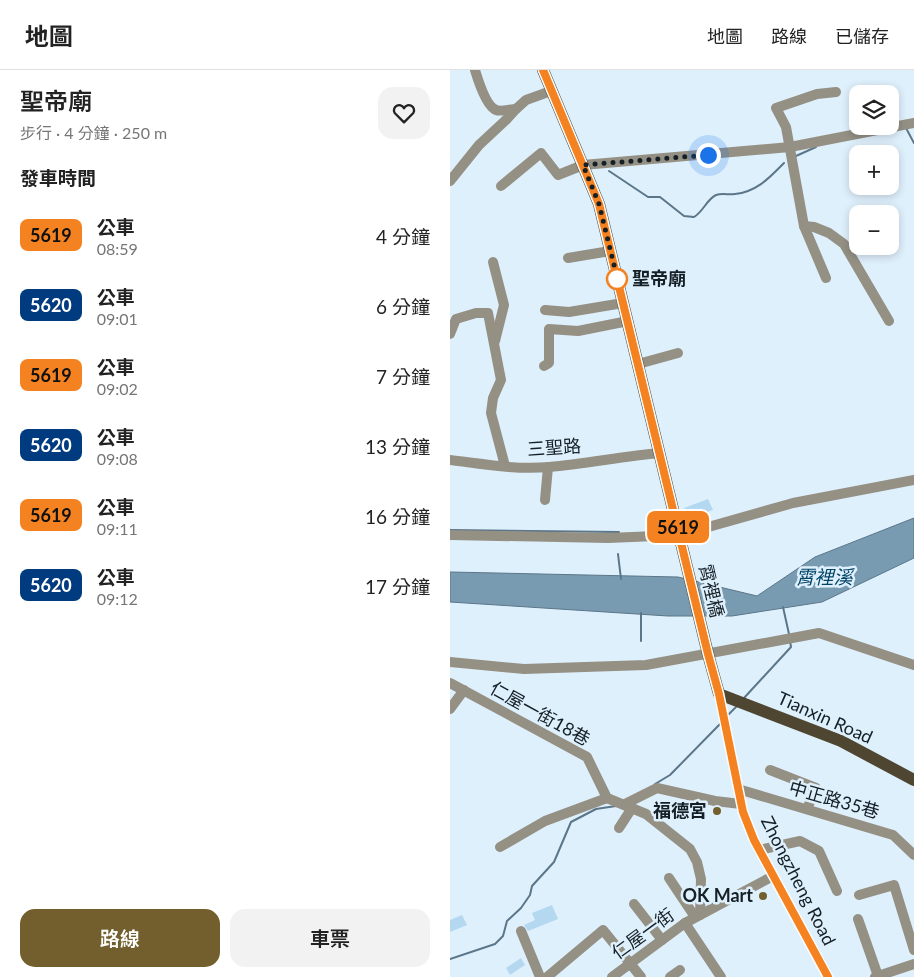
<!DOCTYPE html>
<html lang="zh-TW">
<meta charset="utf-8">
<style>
body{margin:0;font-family:Lato,"Noto Sans TC",sans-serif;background:#f2f2f2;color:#222;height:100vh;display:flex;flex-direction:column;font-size:19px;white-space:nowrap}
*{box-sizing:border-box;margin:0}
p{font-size:16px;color:#767676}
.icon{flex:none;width:28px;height:28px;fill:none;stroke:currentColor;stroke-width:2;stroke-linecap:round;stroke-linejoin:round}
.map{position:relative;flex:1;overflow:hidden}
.details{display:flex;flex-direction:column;background:#fff;width:450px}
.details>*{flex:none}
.badge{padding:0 10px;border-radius:8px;font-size:18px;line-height:32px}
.buttons{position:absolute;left:399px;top:15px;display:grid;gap:10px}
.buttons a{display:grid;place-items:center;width:50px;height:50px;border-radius:10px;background:#fff;box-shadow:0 2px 8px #0003;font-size:25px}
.you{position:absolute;width:25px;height:25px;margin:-12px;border:4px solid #fff;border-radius:50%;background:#1a73e8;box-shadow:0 0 0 8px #1a73e833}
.map>.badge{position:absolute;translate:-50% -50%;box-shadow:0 0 0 2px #fff}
h2{padding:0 20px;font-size:19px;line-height:45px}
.round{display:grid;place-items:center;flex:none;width:52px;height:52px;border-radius:15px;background:#f2f2f2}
.headline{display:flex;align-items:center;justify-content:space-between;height:85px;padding:0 20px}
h1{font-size:24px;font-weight:600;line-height:38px}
.action{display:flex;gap:10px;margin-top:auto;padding:10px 20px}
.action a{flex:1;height:58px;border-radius:15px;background:#725f2d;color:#fff;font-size:20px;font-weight:600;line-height:58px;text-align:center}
.action a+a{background:#f2f2f2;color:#222}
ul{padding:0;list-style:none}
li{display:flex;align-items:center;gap:15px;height:70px;padding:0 20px}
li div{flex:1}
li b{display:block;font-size:19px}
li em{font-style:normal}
li .badge{min-width:55px;font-weight:700;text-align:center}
header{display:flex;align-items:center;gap:30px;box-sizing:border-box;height:70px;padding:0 25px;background:#fff;border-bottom:1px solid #e0e0e0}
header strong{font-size:24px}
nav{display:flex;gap:28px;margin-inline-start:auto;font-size:18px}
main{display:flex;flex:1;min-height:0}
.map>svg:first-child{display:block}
</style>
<header>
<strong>地圖</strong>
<nav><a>地圖</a><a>路線</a><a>已儲存</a></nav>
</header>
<main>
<section class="details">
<div class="headline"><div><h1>聖帝廟</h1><p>步行 · 4 分鐘 · 250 m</p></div><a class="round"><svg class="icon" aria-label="heart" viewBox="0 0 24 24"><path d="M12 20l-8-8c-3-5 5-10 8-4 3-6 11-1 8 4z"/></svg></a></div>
<h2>發車時間</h2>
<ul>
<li><span class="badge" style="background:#f58220;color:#111">5619</span><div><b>公車</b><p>08:59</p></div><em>4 分鐘</em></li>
<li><span class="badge" style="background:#003b80;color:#fff">5620</span><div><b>公車</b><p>09:01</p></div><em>6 分鐘</em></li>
<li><span class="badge" style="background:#f58220;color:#111">5619</span><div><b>公車</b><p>09:02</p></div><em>7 分鐘</em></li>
<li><span class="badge" style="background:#003b80;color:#fff">5620</span><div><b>公車</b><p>09:08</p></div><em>13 分鐘</em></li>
<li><span class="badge" style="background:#f58220;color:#111">5619</span><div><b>公車</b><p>09:11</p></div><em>16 分鐘</em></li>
<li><span class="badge" style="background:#003b80;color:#fff">5620</span><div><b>公車</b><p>09:12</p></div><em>17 分鐘</em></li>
</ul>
<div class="action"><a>路線</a><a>車票</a></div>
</section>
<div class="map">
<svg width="464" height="907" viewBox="0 0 464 907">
<rect width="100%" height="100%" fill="#dff0fd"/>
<path fill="#799bb2" stroke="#5b7688" d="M464 448V488L372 532 282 546H218L0 532V502L228 507 307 526 365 487Z"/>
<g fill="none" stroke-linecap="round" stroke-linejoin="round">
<g stroke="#5b7688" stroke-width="2">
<path d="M456 58 464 73"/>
<path d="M346 86 366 77"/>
<path d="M159 101 198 127H210L234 146 244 147C254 141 256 130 266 125 272 123 279 125 285 124 307 122 320 107 334 93"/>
<path d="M0 460 169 462"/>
<path d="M168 484 171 509"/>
<path d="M333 537 339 564"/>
<path d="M191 571V543"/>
<path d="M294 628 341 577 340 571"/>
<path d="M277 646 286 637"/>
<path d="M205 714 220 705 271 653"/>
<path d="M0 889 45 874 53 866 57 851 71 838 80 825 82 816 104 792 121 752 146 739 166 736"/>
</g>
</g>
<g fill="#b5d8f1">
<path d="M258 429 263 440 239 449 234 438Z"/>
<path d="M102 835 108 849 78 861 74 855 85 850 82 843Z"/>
<path d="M12 845 17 855 0 862V850Z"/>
<path d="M71 888 75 895 60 905 56 898Z"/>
</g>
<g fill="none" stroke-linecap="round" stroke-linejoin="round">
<g stroke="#959084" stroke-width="10">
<path d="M25 0C28 10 36 36 46 40 51 42 61 39 66 39"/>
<path d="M0 111 29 75 57 49 66 39 76 30 101 21"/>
<path d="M51 116 91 83 108 105 133 95 340 77 464 53"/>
<path d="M354 156 364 157 379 163 394 174 439 251"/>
<path d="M118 188 160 181"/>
<path d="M43 192 54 235 45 271"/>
<path d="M376 208 354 156 336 57 326 38 367 24 386 22"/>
<path d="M95 240 119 242 173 233"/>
<path d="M0 264 6 249 26 243H38L51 310 43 328 41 343 55 396"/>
<path d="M188 294 228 283"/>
<path d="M94 296 99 293V259L128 261 178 251"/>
<path d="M0 390C33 394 66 400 99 397 136 394 173 386 210 383"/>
<path d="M95 430 98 397"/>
<path d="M0 465 158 468 230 465 343 433 464 410"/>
<path d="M0 592 74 599 196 595 369 563 464 595"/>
<path d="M0 613 137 687 157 728 196 744 240 779 247 792 251 809 250 845"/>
<path d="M269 624 293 742 304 770 378 907"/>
<path d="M0 639 14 620"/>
<path d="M320 700 366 718 357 739"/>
<path d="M288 719 443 765 464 785"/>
<path d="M175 734 207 718 265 731 291 734"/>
<path d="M169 758 182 738"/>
<path d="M50 777 95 751 157 728"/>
<path d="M309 780 350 771 369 781 387 821"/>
<path d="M219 808 245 847"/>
<path d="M409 825 444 815 464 880"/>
<path d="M184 834 212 870"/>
<path d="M408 849 428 906"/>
<path d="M235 853 271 907"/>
<path d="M71 861 90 907"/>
<path d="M97 907 153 860 191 907"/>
<path d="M162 907 235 853 323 806"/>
<path d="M220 907 230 900"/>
<path d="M425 907 464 894"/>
</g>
<path stroke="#4e4631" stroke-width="12" d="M93 0 149 134 258 584 269 624 391 671 464 710"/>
</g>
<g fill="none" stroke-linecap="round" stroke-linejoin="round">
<g stroke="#fff" stroke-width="11">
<path id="line" d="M93 0 149 134 258 584 269 624 293 742 304 770 378 907"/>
</g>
<use href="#line" stroke="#f58220" stroke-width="8"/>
<path stroke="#141f26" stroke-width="5" stroke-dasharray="0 9" d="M167 209 169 215 149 134 133 95 258 85"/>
</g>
<circle fill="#fff" stroke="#f58220" stroke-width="2.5" cx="167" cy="209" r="10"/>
<g fill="#725f2d" stroke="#dff0fd" stroke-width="2">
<circle cx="267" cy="741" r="5"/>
<circle cx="313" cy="826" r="5"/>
</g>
<g text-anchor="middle" stroke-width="5" stroke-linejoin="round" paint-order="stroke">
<g font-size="18" font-weight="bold" fill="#141f26" stroke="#dff0fd" text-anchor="start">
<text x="182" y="215">聖帝廟</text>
</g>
<g font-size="18" fill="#141f26" stroke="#dff0fd">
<text transform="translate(104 378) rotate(-4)" y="6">三聖路</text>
<text transform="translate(261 521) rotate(77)" y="6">霄裡橋</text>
<text transform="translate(90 644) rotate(29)" y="6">仁屋一街18巷</text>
<text transform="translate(375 648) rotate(24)" y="6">Tianxin Road</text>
<text transform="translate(384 730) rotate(16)" y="6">中正路35巷</text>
<text transform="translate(348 811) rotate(63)" y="6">Zhongzheng Road</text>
<text transform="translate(193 864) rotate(-36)" y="6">仁屋一街</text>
</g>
<g font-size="18" font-weight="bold" fill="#141f26" stroke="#dff0fd" text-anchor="end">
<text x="257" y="747">福德宮</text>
<text x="303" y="832">OK Mart</text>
</g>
<g font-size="19" font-style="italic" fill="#024465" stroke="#dff0fd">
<text x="374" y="514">霄裡溪</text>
</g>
</g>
</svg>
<div class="buttons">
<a><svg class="icon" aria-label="layers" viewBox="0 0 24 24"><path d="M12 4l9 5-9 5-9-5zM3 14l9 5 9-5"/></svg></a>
<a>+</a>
<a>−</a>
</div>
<div class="you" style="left:258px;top:85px"></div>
<b class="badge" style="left:228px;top:457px;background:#f58220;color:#111">5619</b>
</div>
</main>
